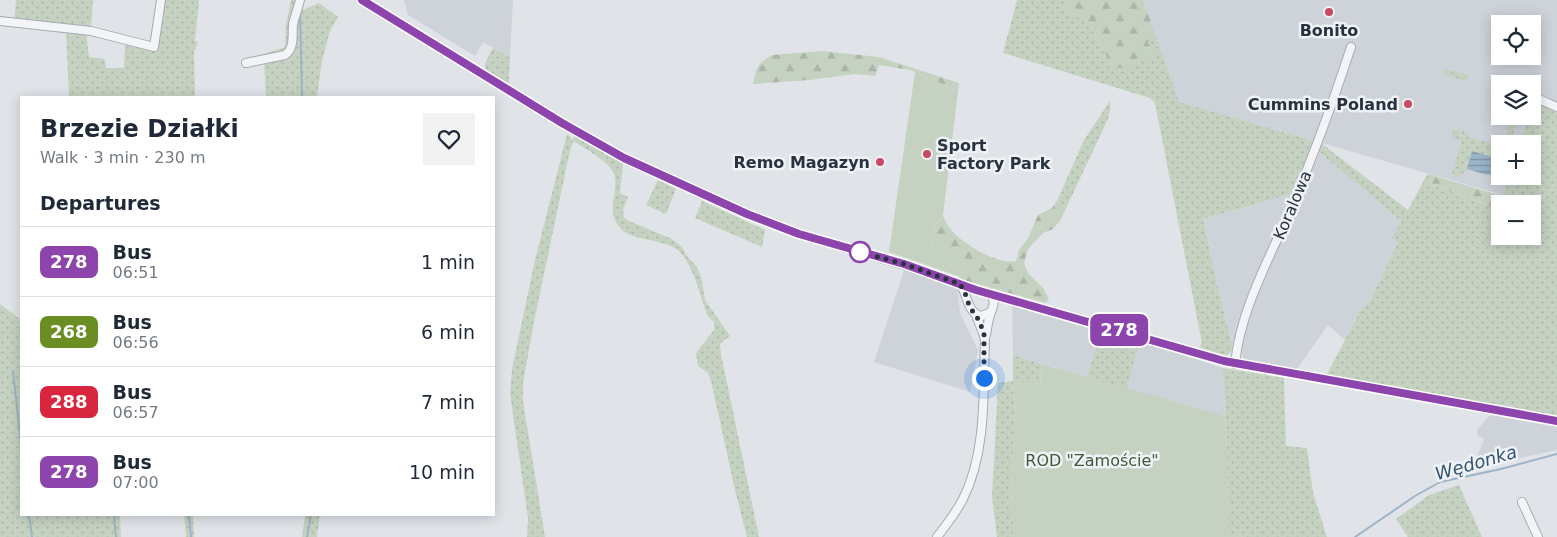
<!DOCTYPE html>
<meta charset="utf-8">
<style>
body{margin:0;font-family:"DejaVu Sans",sans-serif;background:#f2f2f3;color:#1f2937;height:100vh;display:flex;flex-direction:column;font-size:19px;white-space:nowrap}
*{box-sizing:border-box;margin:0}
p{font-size:16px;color:#747a83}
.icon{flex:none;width:28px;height:28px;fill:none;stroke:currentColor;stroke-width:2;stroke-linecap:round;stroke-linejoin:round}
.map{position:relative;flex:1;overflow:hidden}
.details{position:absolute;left:20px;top:96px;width:475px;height:420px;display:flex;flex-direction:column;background:#fff;border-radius:0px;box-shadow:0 2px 12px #0003}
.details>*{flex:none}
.badge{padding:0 10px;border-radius:8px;font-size:18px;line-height:32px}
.controls{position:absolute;left:1491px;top:15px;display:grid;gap:10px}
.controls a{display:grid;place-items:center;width:50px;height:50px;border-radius:0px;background:#fff;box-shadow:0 2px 12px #0003;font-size:25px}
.you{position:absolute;width:25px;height:25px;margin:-12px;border:4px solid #fff;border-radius:50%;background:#1a73e8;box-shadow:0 0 0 8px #1a73e833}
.map>.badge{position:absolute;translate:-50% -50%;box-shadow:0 0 0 2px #fff}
h2{padding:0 20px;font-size:19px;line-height:45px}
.round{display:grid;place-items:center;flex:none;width:52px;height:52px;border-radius:0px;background:#f2f2f3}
.summary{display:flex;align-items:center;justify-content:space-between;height:85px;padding:0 20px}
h1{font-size:24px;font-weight:700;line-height:38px}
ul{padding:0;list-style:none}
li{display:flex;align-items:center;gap:15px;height:70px;padding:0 20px;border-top:1px solid #e0e1e3}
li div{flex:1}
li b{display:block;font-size:19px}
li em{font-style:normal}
li .badge{min-width:55px;font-weight:700;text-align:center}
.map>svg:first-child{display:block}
</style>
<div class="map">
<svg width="1557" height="537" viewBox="0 0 1557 537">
<defs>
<pattern id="grass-dots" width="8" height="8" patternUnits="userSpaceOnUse" patternTransform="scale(1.25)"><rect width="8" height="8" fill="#c6d2c1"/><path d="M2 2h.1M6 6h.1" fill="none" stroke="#aab5a7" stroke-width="1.8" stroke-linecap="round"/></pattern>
<pattern id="forest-firs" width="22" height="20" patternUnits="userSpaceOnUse" patternTransform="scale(1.25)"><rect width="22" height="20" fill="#c6d2c1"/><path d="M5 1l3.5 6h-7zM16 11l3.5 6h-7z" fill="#aab5a7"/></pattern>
<pattern id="water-rules" width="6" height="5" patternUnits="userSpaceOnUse" patternTransform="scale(1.25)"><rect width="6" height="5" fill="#9cb4c7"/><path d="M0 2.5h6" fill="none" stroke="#7f93a3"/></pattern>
</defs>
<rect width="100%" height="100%" fill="#e0e4e8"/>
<g fill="#ced3da" fill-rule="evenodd">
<path d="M404 0H513L510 57 483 42 475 56 408 15Z"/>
<path d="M1143 0H1557V102L1541 94 1533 106 1532 84H1500V116H1529L1520 144H1500V176H1509L1503 195 1178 102ZM1500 24H1532V56H1500Z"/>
<path d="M1319 152 1401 221 1398 242 1371 299 1362 308 1345 340 1328 325 1295 372 1250 364 1244 360 1240 347 1246 321 1279 244 1284 241Z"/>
<path d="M1291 194 1242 315 1233 349 1216 280 1203 219Z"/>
<path d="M904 270 957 288 960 313 978 350 970 392 874 362Z"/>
<path d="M1012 303 1101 331 1087 377 1013 355Z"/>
<path d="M1140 341 1223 368 1225 416 1127 389Z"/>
<path d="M1490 415 1557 427V450L1472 468 1484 439 1478 436 1477 430Z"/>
</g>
<g fill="url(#grass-dots)">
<path d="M16 0H93L91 28 14 21Z"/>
<path d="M163 0H199L195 41 198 42 194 52 195 97H69L66 31 86 33 89 57 105 59 106 68H124L125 43 154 49Z"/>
<path d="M291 0H297L288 49 281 53 245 60 285 47 286 22 287 21Z"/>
<path d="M303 0V10L319 3 338 17 330 31 322 61 317 97H266L264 61 293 54 297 18Z"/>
<path d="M1017 0H1068L1064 11 1087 21 1113 67 1154 54 1148 43V38L1156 36 1179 102 1314 141 1291 194 1203 219 1216 280 1233 349 1227 356 1199 347 1202 343 1155 103 1150 98 1003 53Z"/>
<path d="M493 48 510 57 509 84 485 69V63Z"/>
<path d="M1447 69 1468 75 1466 81 1445 75 1443 71Z"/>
<path d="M1110 101V110L1108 119 1066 208 1057 201 1084 140Z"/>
<path d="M1534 102 1557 111V417L1325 378 1362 308 1371 299 1398 242 1392 238 1401 221 1319 152 1321 143 1408 210 1428 173 1431 184 1500 210V236H1532V204H1521L1522 202 1503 195 1509 176H1532V144H1520L1529 116H1532Z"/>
<path d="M1511 116H1518L1510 144H1500V159L1472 151 1467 169 1460 177 1452 174 1462 141 1451 137 1454 130 1461 131 1459 136H1462V131L1469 132 1468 137 1498 145 1500 140 1504 141Z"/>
<path d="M567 134 573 140 575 135 623 163 620 193 628 197 623 210 624 218 629 221 672 239 682 247 686 255 696 266 701 276 705 300 730 336 720 344 721 354 759 537H747L735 490 711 381 708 373 698 366 696 353 714 330V322L708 316C700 297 692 258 675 248 670 245 662 243 657 242 645 238 630 238 621 229 604 210 620 192 614 174 610 162 584 148 573 141L569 155 534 322 523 383V401L545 537H527L528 518 510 394 512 369 535 260Z"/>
<path d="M658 180 676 189 666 214 646 205Z"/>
<path d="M702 201 765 230 762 247 695 218Z"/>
<path d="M0 304 21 320V515H120L121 537H0Z"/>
<path d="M1101 331 1140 341 1127 389 1087 377Z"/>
<path d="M1013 355 1042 364 1040 382H1013L1015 414 1011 493 1014 537H997L992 497 998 383 1013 381Z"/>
<path d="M1223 368 1284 378 1286 446 1307 448 1313 493 1327 537H1242L1240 534 1228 537 1227 449Z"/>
<path d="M1459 485 1482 537H1408L1396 519 1429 495Z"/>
<path d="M184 515H193L194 537H186Z"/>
<path d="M305 515H320L317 537H302Z"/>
</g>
<g fill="url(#forest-firs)">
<path d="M1068 0H1143L1156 36 1149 38 1148 43 1155 54 1130 69 1113 67 1087 21 1064 11Z"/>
<path d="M823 51 879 57 959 83 958 91 910 70 879 65 875 76 855 74 810 80 753 84C756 68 758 63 772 55Z"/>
<path d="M1428 174 1522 202 1521 204H1500V210L1431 184Z"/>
<path d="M1057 201 1066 208 1060 221 1053 229 1043 233 1029 248 1026 255 1024 264 1028 273 1043 288 1049 299 1045 303 960 279 966 252 932 245 935 225 943 216C946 222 949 228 954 233 967 246 998 265 1016 261L1019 250 1028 238 1038 215 1052 208Z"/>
</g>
<g fill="#c6d2c1">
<path d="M915 72 958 91 943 216 935 225 932 244 966 252 961 277 889 252Z"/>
<path d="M1042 364 1225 416 1227 449 1228 536 1240 534 1242 537H1014L1011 493 1015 414 1013 381 1040 382Z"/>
</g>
<path fill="url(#water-rules)" d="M1472 151 1500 159V170L1496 174 1487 175 1467 169Z"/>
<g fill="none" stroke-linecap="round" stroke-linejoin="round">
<g stroke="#9cb4c7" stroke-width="2">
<path d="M300 12 302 98"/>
<path d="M13 371 21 444"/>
<path d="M29 515 32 537"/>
<path d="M114 515 116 537"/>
<path d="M189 515 191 537"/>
<path d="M307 537 311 515"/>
<path d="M1355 537 1415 496 1440 482 1501 469 1557 454"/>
</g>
<g stroke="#a5abb2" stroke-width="10">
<g id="minor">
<path d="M362 0 562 123 624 158 747 214 799 234 904 265 976 290 1225 361 1557 421"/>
<path d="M0 21 91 31 154 47 161 0"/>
<path d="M246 63 285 55C295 48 292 35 293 24 295 16 298 8 300 0"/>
<path d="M1541 100 1557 107"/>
<path d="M960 284C968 295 967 314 982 316L991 312"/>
<path d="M986 335C987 329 988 322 990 315 993 306 997 301 989 293"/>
<path d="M1235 364C1240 311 1269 259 1290 211 1313 157 1333 102 1351 47"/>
<path d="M1522 502 1538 537"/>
<path d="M937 537C946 525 956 513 963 499 987 451 983 392 985 340L983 333 976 315"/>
</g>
</g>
<use href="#minor" stroke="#f2f4f7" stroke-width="8"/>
</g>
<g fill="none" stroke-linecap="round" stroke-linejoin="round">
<g stroke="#fff" stroke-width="11">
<path id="line" d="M362 0 562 123 624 158 747 214 799 234 904 264 976 290 1224 361 1557 421"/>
</g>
<use href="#line" stroke="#8e44ad" stroke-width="8"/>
<path stroke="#29323f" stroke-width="5" stroke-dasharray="0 9" d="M860 252 904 264 960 284 965 293 970 308 976 315 984 332V378"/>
</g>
<g fill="#ca4964" stroke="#eff2f6" stroke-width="2">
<circle cx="1329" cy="12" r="5"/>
<circle cx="1408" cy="104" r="5"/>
<circle cx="927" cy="154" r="5"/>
<circle cx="880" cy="162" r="5"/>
</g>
<circle fill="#fff" stroke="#8e44ad" stroke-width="2.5" cx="860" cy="252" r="10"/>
<g text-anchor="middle" stroke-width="5" stroke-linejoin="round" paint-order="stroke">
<g font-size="16" font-weight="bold" fill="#29323f" stroke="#eff2f6" text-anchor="end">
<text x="1329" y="36" text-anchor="middle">Bonito</text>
<text x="1398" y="110">Cummins Poland</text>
<text x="937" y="151" text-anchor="start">Sport<tspan x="937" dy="18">Factory Park</tspan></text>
<text x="870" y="168">Remo Magazyn</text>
</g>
<g font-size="16" fill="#29323f" stroke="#eff2f6">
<text transform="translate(1292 205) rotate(-67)" y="6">Koralowa</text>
</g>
<g font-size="16" fill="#405a37" stroke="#eff2f6">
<text x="1092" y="466">ROD "Zamoście"</text>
</g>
<g font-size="18" font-style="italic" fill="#345472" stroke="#eff2f6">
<text transform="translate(1476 463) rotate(-16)" y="6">Wędonka</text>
</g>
</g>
</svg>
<div class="controls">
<a><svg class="icon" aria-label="locate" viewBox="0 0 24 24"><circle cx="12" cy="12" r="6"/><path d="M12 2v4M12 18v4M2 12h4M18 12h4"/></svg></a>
<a><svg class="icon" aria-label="layers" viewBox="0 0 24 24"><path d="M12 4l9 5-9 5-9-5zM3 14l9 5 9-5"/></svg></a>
<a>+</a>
<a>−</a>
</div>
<div class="you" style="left:984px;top:378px"></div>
<b class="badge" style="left:1119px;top:330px;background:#8e44ad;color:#fff">278</b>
<section class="details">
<div class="summary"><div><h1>Brzezie Działki</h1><p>Walk · 3 min · 230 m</p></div><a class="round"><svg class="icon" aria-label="heart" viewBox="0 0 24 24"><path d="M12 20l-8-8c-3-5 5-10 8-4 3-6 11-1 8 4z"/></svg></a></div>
<h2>Departures</h2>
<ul>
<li><span class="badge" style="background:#8e44ad;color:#fff">278</span><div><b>Bus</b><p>06:51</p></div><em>1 min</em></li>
<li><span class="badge" style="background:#6b8e23;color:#fff">268</span><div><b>Bus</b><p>06:56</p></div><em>6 min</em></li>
<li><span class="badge" style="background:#d7263d;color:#fff">288</span><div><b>Bus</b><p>06:57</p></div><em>7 min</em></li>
<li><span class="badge" style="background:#8e44ad;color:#fff">278</span><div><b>Bus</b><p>07:00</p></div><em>10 min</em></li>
</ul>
</section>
</div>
